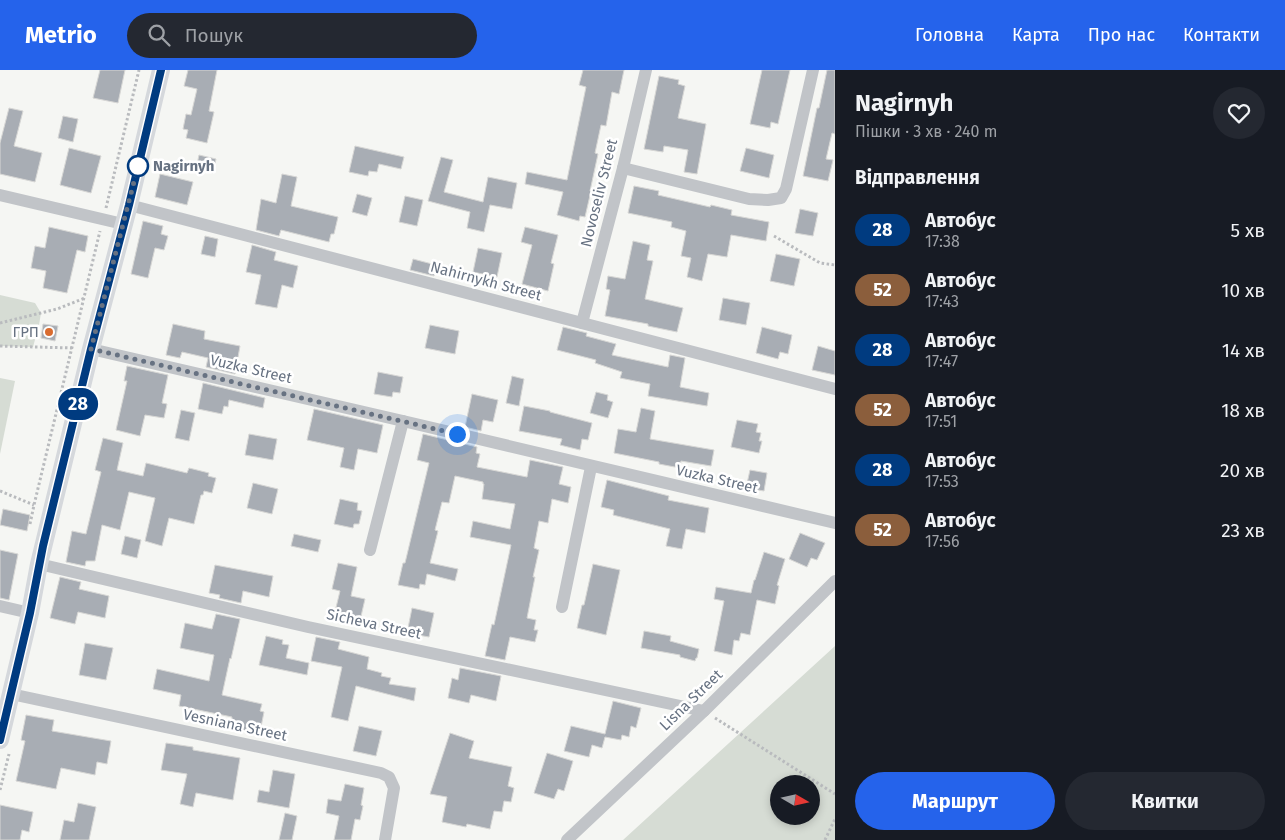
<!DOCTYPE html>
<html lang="uk">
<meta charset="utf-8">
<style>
body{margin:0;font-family:"Fira Sans",sans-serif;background:#242831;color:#f1f3f6;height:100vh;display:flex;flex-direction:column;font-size:19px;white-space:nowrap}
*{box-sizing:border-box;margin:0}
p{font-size:16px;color:#9ea1a6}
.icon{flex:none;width:28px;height:28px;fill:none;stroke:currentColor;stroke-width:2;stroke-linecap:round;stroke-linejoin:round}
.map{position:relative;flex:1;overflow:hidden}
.sheet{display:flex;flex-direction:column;background:#171b24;width:450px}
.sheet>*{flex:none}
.badge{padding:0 10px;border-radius:16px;font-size:18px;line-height:32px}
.needle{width:32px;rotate:99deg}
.controls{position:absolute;left:770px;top:705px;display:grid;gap:10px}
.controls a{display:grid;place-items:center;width:50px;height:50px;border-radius:50%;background:#171b24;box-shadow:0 2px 8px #0003;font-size:25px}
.you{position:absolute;width:25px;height:25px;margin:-12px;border:4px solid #fff;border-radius:50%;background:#1a73e8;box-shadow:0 0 0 8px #1a73e833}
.map>.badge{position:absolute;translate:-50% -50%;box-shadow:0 0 0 2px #fff}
h2{padding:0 20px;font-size:19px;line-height:45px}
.round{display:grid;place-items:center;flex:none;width:52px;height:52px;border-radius:26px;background:#242831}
.head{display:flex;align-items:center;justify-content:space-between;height:85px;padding:0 20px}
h1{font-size:24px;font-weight:700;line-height:38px}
.primary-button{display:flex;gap:10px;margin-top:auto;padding:10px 20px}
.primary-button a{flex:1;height:58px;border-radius:30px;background:#2563eb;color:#fff;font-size:20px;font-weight:700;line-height:58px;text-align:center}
.primary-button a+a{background:#242831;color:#f1f3f6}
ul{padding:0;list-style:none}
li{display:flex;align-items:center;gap:15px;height:60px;padding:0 20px}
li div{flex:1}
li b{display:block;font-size:19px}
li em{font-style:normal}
li .badge{min-width:55px;font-weight:700;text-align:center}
header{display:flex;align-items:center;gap:30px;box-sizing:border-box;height:70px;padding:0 25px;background:#2563eb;color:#fff}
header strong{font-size:24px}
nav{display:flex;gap:28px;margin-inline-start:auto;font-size:18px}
.search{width:350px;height:45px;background:#242831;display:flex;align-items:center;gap:12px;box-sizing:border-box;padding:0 18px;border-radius:28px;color:#9ea1a6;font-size:19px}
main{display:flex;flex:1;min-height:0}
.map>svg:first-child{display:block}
</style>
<header>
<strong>Metrio</strong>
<div class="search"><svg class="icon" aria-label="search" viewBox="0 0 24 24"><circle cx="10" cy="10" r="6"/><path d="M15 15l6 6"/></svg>Пошук</div>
<nav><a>Головна</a><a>Карта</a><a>Про нас</a><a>Контакти</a></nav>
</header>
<main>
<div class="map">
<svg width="835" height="770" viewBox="0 0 835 770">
<rect width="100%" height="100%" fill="#f5f6f3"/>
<g fill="#d6dcd4" fill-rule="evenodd">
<path d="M0 225 35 233 41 243 39 255 33 277 0 276Z"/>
<path d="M0 308 15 311 0 384Z"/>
<path d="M835 576V770H623ZM779 714H811V746H779Z"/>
</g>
<g fill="#a8adb4" stroke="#d7d7d5">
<path d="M100 0H125L118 33 93 28Z"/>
<path d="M188 0H217L209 41 214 42 207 73 186 68 188 60 183 59 186 44 191 45 197 19 184 16Z"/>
<path d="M583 0H624L619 24 612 22 606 56 601 55 595 83 598 84 590 121H591L585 147 580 146 579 151 557 145 563 122 525 114 527 102 567 110 586 17 579 15Z"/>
<path d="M762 0H790L778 54 771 52 770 58 750 54Z"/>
<path d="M827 0H835V64L832 63 826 89 833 90 828 111 803 106 817 38H819Z"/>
<path d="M659 6 679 10 678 14 685 16 678 48 706 54 697 104 684 102 688 80 664 76 663 82 644 79Z"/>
<path d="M9 38 23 41 14 76 42 83 35 112 0 104V73Z"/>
<path d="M63 46 78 49 73 72 58 68Z"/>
<path d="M355 76 404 87 401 99 379 94 377 102 369 101 368 106 349 102Z"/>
<path d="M69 78 101 86 91 123 60 115Z"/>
<path d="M746 78 774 85 769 108 740 101Z"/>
<path d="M199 85 216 89 213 103 196 99Z"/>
<path d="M441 87 453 90 444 122 483 132 488 107 517 113 512 139 490 135 484 162 467 158 470 142 428 131Z"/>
<path d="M160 104 193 112 187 135 155 127Z"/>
<path d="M282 104 297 107 291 136 338 147 334 164H331L329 172 281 160 279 166 256 160 261 129 276 133Z"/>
<path d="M634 116 659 121 658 125 710 137 711 135 732 140 731 145 769 152 766 171 731 165 727 187 708 184 702 211 687 207 691 188 681 186 686 161 671 157 672 152 628 143Z"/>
<path d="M357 124 372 128 367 146 352 142Z"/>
<path d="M405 126 423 130 417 156 399 152Z"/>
<path d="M800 139 818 143 813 166 795 163Z"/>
<path d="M143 151 163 156 161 164 168 166 164 180 155 178 148 208 131 204Z"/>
<path d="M49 157 88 166 85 182 77 180 67 223 43 218 46 201 31 198 35 176 45 178Z"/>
<path d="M525 157 558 165 551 193 554 194 548 221 522 214 532 175 521 172Z"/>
<path d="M205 166 218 169 215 187 201 184Z"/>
<path d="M633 171 650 175 647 190 653 191 645 229 683 238 677 262 648 256V254L605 246 610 220 606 219 608 206 625 209Z"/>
<path d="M252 175 276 182 274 190 298 196 293 218 282 215 277 238 255 234 261 205 246 202Z"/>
<path d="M478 178 502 183 497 207 473 202Z"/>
<path d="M776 184 800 189 794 216 770 211Z"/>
<path d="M413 189 436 195 434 206 410 200Z"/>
<path d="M723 228 750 233 746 255 719 250Z"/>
<path d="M43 254 58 256 55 271 41 268Z"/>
<path d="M173 254 205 261 204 269 240 276 235 304 206 297 208 288 182 282 180 288 166 285Z"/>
<path d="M430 255 459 261 455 284 425 278Z"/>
<path d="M563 257 587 263 586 266 616 274 612 285 668 297 670 285 685 288 680 317 709 323 707 336 648 326 650 314 620 308 622 302 595 293 596 290 557 280Z"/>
<path d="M762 257 792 265 788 284 780 282 778 289 756 283Z"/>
<path d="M818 276 835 281V305L812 300Z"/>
<path d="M127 296 168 305 162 333 167 334 164 348 145 345 140 366 116 360 127 311H124Z"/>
<path d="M378 302 403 307 400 323 393 322 392 327 374 324Z"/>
<path d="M512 306 524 309 519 336 506 333Z"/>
<path d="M203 313 265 328 263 338 229 330 228 337 224 336 222 344 198 339Z"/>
<path d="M596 322 608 325 607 330 613 332 608 348 590 343Z"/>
<path d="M472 324 498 330 493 352 483 350 481 361 465 357Z"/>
<path d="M524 336 550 341V342L592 353 588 370 582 369 580 380 560 375 562 369 519 361Z"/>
<path d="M641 338 655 341 650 369 714 380 711 396 681 391 680 398 659 394V392L614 383 618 359 636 362Z"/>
<path d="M314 339 383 355 377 383 358 379 354 400 340 397 344 378 307 370Z"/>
<path d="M181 340 195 343 189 371 175 368Z"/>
<path d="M737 350 758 354 756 362 761 363 759 371H762L759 383 731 377Z"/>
<path d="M249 364 277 369 273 390 245 385Z"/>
<path d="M423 364 477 377 476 383 480 384 477 397 527 407 530 390 563 397 559 414 571 417 568 433 552 429 548 453 539 451 534 478 539 480 533 507H535L527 548 536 550 534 560H538L535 572 510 567 505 590 485 586 492 554 494 555 511 475 470 467 473 451 510 459 515 434 482 429 484 414H483V412L455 406 449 433 442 432 435 460 438 461 430 493 458 499 455 511 427 504 425 515 420 514 419 519 398 515 403 493H405L429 393 417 390Z"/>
<path d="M103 368 123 373 117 400 143 406 146 393 187 403 189 398 209 403 208 406 216 408 212 423 204 421 203 425H201L194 454 169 448 162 476 145 471 155 428 129 422 120 460 102 455 95 491H86L85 496 66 492 72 461 86 464 101 402 95 400Z"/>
<path d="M750 400 767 403 764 421 746 418Z"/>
<path d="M607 410 669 426 668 430 709 438 705 463 686 459 682 479 666 476 670 459 613 445 614 440 601 437Z"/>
<path d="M253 413 278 419 272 444 247 438Z"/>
<path d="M340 429 358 433 357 440 362 441 359 454H354L353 458 334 454Z"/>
<path d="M3 439 30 445 27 461 0 455Z"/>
<path d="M800 463 825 473 817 490 811 488 807 497 789 489Z"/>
<path d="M294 464 321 470 318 482 291 476Z"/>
<path d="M125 466 141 470 137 488 121 484Z"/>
<path d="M0 480 18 484 9 530 0 528Z"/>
<path d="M764 482 785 489 777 515 779 516 775 534 757 530 750 565 741 563 739 571 734 570 732 585 714 581 724 531 714 529 716 517 751 523 754 510H755Z"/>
<path d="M338 493 357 497 351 526 365 529 359 555 333 550 340 521 332 519Z"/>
<path d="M593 494 620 500 606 565 577 558 582 535H584Z"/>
<path d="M215 495 273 506 269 527 243 521 241 533 219 528 220 525 209 523Z"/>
<path d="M60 507 81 512 79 519 109 526 105 548 78 542 75 554 50 548Z"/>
<path d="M412 538 434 543 429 567 407 563Z"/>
<path d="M216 544 240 549 231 589 230 588 222 625 262 634 260 641 264 642 261 657 257 656 255 663 230 657 232 647 179 636 181 625 153 619 157 599 209 611 214 585 180 578 185 553 212 559Z"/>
<path d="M644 561 671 566 670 571 699 579 697 588H696L695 591 680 587V585L641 578Z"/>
<path d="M266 566 283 570 282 574 289 575 286 588 309 593 307 605 259 595Z"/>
<path d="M316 567 340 572 338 579 369 587 367 599 382 603 381 606 391 608 389 614 416 618 414 631 356 616 348 651 331 647 342 597 311 591Z"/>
<path d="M85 573 113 578 106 610 79 605Z"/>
<path d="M460 598 501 606 496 631 471 625 469 633 448 628 452 608 458 610Z"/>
<path d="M613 631 641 638 636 658 631 656 629 667 622 665 621 670 605 667 602 678 592 675 589 687 564 681 571 656 605 664Z"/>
<path d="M26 645 54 650 52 661 111 671 107 694 97 692 95 705 61 698 56 719 16 711 25 671 21 670Z"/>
<path d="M359 656 382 661 376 686 353 681Z"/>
<path d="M450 663 474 671 469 688 512 697 508 716 514 718 511 732 504 731 502 742 494 741 490 759 467 754 466 757 442 752 447 727 430 724Z"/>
<path d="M166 673 193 677V680L240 688 233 730 196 723 193 737 180 734 187 704 161 700Z"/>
<path d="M547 683 573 691 564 721 558 719 554 729 534 723Z"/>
<path d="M273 700 295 704 289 738 257 732 259 720 269 722Z"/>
<path d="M345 714 364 718 361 735 363 736 360 750 355 749 351 770H334L339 746 326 743 328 729 341 731Z"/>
<path d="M78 733 96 737 89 770H60L64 750 74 752Z"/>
<path d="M0 735 33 742 29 762 22 760 20 770H0Z"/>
<path d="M285 743 297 746 292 770H279Z"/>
</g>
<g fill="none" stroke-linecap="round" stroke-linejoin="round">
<g stroke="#b9bbbe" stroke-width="3" stroke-dasharray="2.5 2.5" stroke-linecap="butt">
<path d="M106 138 139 0"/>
<path d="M774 166 820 193 835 195"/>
<path d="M0 253 57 239 85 228"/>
<path d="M0 276 72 278"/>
<path d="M0 421 34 435"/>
<path d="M30 454 34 435 100 161"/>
<path d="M715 648 835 724"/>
<path d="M0 720 9 684"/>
<path d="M825 770 835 749"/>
</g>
<g stroke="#c1c4c8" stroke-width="12">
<path d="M623 98 749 129 768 130 781 128 786 119 813 0"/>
<path d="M0 125 123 154"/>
<path d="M129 135 835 319"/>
<path d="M582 253 623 98 646 0"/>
<path d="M91 279 403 351 835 453"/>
<path d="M370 480 403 351"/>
<path d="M39 494 308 557 704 641"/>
<path d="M0 536 30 543"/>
<path d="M562 537 591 397"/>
<path d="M11 624 381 703 389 707 394 718 385 770"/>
<path d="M567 770 704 641 835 511"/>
</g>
<path stroke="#d5d8dc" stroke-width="18" d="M0 670 30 543 39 494 91 279 129 135 161 0"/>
</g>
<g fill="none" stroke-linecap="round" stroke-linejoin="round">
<g stroke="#fff" stroke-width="11">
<path id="line" d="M0 670 30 543 43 476 91 279 129 135 161 0"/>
</g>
<use href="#line" stroke="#003b80" stroke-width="8"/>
<path stroke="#677282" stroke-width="5" stroke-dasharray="0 9" d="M138 96 91 279 457 364"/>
</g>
<circle fill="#fff" stroke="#003b80" stroke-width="2.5" cx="138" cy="96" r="10"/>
<circle fill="#d96c30" stroke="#fff" stroke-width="2" cx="49" cy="262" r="5"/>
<g text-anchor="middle" stroke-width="5" stroke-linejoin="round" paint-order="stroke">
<g font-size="15" font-weight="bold" fill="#677282" stroke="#fff" text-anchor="start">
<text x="153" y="101">Nagirnyh</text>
</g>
<g font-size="15" fill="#677282" stroke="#fff">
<text transform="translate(599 123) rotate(-76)" y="5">Novoseliv Street</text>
<text transform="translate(486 211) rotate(15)" y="5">Nahirnykh Street</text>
<text transform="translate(251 299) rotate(13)" y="5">Vuzka Street</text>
<text transform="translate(717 409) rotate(13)" y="5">Vuzka Street</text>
<text transform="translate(374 554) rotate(12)" y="5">Sicheva Street</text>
<text transform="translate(691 630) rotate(-44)" y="5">Lisna Street</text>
<text transform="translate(235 655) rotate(12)" y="5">Vesniana Street</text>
</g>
<g font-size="15" fill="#677282" stroke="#fff" text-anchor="end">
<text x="39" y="267">ГРП</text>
</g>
</g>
</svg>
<div class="controls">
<a><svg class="needle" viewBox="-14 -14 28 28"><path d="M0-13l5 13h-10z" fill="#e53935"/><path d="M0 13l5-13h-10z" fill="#9ea1a6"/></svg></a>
</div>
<div class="you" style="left:457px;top:364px"></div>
<b class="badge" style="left:78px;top:334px;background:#003b80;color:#fff">28</b>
</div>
<section class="sheet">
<div class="head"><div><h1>Nagirnyh</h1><p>Пішки · 3 хв · 240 m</p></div><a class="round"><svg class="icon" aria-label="heart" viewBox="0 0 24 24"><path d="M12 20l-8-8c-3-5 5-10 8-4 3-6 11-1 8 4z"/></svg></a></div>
<h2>Відправлення</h2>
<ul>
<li><span class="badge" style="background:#003b80;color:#fff">28</span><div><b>Автобус</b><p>17:38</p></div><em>5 хв</em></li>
<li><span class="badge" style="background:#8b5e3c;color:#fff">52</span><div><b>Автобус</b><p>17:43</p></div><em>10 хв</em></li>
<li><span class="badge" style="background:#003b80;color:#fff">28</span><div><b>Автобус</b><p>17:47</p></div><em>14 хв</em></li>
<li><span class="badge" style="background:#8b5e3c;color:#fff">52</span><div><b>Автобус</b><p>17:51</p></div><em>18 хв</em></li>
<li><span class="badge" style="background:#003b80;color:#fff">28</span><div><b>Автобус</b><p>17:53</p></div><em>20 хв</em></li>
<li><span class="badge" style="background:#8b5e3c;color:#fff">52</span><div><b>Автобус</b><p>17:56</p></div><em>23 хв</em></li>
</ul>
<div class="primary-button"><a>Маршрут</a><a>Квитки</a></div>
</section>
</main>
